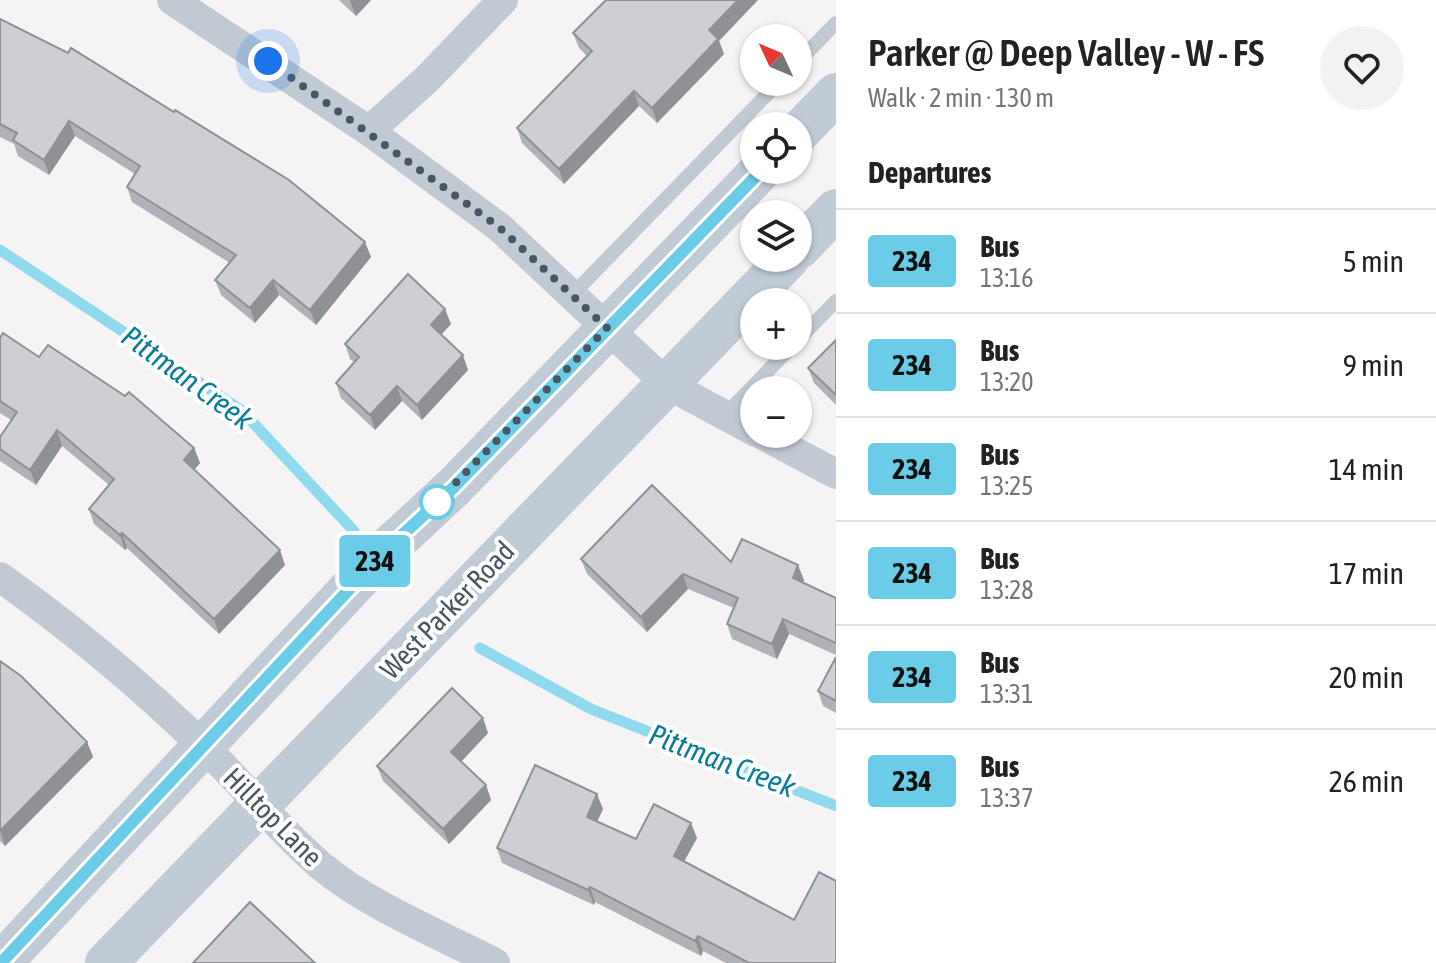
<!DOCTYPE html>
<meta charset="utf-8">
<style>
body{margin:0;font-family:"Asap Condensed",sans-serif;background:#f2f2f2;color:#222;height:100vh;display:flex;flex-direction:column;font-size:30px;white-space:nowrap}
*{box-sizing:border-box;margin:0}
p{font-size:26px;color:#767676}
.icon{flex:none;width:44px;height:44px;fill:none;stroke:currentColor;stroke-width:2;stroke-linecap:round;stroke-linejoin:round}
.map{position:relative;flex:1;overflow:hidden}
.sheet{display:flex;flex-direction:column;background:#fff;width:600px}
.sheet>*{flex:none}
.badge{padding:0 16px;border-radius:6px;font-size:28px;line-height:52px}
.needle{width:52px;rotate:314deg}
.controls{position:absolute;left:740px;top:24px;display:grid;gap:16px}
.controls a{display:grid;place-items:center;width:72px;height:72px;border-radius:50%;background:#fff;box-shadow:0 2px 6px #0004;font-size:40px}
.you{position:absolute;width:40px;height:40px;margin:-20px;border:6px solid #fff;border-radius:50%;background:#1a73e8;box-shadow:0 0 0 12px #1a73e833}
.map>.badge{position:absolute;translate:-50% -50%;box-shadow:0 0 0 4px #fff}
h2{padding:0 32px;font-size:30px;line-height:72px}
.round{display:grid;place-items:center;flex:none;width:84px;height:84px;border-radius:42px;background:#f2f2f2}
.headline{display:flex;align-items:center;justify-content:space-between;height:136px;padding:0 32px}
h1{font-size:38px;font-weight:600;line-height:60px}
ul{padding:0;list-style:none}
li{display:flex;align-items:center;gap:24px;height:104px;padding:0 32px;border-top:2px solid #e0e0e0}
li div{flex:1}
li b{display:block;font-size:30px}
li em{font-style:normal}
li .badge{min-width:88px;font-weight:700;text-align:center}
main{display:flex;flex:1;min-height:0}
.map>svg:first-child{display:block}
</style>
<main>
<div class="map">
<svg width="836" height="963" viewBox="0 0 836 963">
<rect width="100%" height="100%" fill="#f5f3f3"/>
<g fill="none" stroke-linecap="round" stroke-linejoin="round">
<g stroke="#90daee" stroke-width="11">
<path d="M0 250 241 410 354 531"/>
<path d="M480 648 591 709 836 806"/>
</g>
<g stroke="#c1cad2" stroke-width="14">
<path d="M798 62 836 23"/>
<path d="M572 295 779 82"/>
<path d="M798 340 836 301"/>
<path d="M725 415 792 346"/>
</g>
<g stroke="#c1cad2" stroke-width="30">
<path d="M172 0 369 131 499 227 667 384 754 431"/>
<path d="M369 131 427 79 503 0"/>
<path d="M761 434 836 474"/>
<path d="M0 577C70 627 139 684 201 744 242 783 277 828 320 865 367 905 441 935 495 963"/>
</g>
<g stroke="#c1cbd6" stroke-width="42">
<path d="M798 133 836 94"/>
<path d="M798 249 836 210"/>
<path d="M1 963 385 551 454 487 761 170"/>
<path d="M106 963 789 258"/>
</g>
</g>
<g fill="#b0b2b7">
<path d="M339 0H371L356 16Z"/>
<path d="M0 19 371 257 316 325 279 295 255 323 221 295 215 280 230 263 132 202 127 187 135 174 75 136 49 175 18 156 14 144 0 137Z"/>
<path d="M573 33 719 41 724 54 657 123 639 106 564 184 522 143 517 128 587 56 579 48Z"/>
<path d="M451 324 441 335 468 370 422 420 402 401 375 430 341 398 336 383 354 362 350 359 345 344Z"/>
<path d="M0 338 39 357 194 448 200 463 194 470 285 565 219 634 127 548 125 550 94 524 89 509 109 485 62 446 36 485 0 461V437L11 420 0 413Z"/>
<path d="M836 340V405L814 383 808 368Z"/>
<path d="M581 559 731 562 804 580 803 582 836 598V655L789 634 777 659 732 639 727 624 734 608 688 589 647 632 587 574Z"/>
<path d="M836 657V713L823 706 818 691Z"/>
<path d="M0 661 87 742 93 757 5 846 0 841Z"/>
<path d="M488 733 461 762 486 785 491 800 449 844 383 781 377 766Z"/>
<path d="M603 809 597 822 636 839 697 838 684 861 836 963H726L703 951 701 956 595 902 594 905 502 863 497 848Z"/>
</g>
<g fill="#909195">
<path d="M351 0H371L356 16 350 1Z"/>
<path d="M738 0H758L719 41 724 54 657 123 652 108 709 30Z"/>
<path d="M634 91 639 106 564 184 559 169Z"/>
<path d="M69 121 75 136 49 175 44 160Z"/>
<path d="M365 242 371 257 316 325 310 310Z"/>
<path d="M273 280 279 295 255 323 250 308Z"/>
<path d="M445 309 451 324 436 340 431 325Z"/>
<path d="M463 355 468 370 422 420 417 405Z"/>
<path d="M397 386 402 401 375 430 370 415Z"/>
<path d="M57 430 62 446 36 485 30 470Z"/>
<path d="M194 448 200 463 190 475 184 460Z"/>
<path d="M122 533 127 548 125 550 120 535Z"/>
<path d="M280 550 285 565 219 634 214 619Z"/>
<path d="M798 565 804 580 798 593 793 578Z"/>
<path d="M683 574 688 589 647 632 641 617Z"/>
<path d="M783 619 789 634 777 659 772 644Z"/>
<path d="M483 718 488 733 456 767 451 752Z"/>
<path d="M87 742 93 757 5 846 0 831Z"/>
<path d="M486 785 491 800 449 844 443 829Z"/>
<path d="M597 794 603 809 592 832 587 817Z"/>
<path d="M691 823 697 838 679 871 674 856Z"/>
<path d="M590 887 595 902 594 905 588 890Z"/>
<path d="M698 936 703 951 701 956 695 941Z"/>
</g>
<g fill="#cdcfd5" stroke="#909195" stroke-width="2">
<path d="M606 0H738L709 30 718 39 652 108 634 91 559 169 517 128 592 51 573 33Z"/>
<path d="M0 19 68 53 71 48 174 112 175 110 289 180 365 242 310 310 273 280 250 308 215 280 236 255 127 187 140 166 69 121 44 160 13 140 17 133 0 124Z"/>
<path d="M408 274 445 309 431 325 463 355 417 405 397 386 370 415 336 383 359 357 345 344Z"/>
<path d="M3 333 39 357 48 345 125 396 129 392 194 448 184 460 280 550 214 619 122 533 120 535 89 509 114 479 57 430 30 470 0 449V437L17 412 0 401V338Z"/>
<path d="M836 340V395L808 368Z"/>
<path d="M652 485 731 562 742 539 798 565 793 578 836 598V643L783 619 772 644 727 624 738 598 683 574 641 617 581 559Z"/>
<path d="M836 657V701L818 691Z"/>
<path d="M0 661 21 676 87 742 0 831Z"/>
<path d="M452 688 483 718 451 752 486 785 443 829 377 766Z"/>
<path d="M535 765 597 794 587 817 636 839 654 804 691 823 674 856 794 920 819 872 836 881V963H749L698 936 695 941 590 887 588 890 497 848Z"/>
<path d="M250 902 315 963H193Z"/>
</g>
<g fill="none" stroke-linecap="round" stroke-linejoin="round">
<g stroke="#fff" stroke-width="18">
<path id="line" d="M1 963 385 551 454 487 762 170"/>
</g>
<use href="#line" stroke="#6bcce7" stroke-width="12"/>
<path stroke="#4a5661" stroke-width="8" stroke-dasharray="0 14.4" d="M268 61 499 227 607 328 431 508 437 502"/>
</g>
<circle fill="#fff" stroke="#6bcce7" stroke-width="4" cx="437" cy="502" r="16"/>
<g text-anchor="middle" stroke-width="8" stroke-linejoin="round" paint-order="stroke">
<g font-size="28" fill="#4a5661" stroke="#fff">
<text transform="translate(447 610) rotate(-46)" y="10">West Parker Road</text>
<text transform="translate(273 817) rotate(45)" y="10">Hilltop Lane</text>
</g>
<g font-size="30" font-style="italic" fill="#0c7c9b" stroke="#fff">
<text transform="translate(187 378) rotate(36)" y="10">Pittman Creek</text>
<text transform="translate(722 761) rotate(21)" y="10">Pittman Creek</text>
</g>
</g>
</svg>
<div class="controls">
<a><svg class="needle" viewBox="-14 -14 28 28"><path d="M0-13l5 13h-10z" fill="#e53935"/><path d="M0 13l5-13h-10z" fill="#767676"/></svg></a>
<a><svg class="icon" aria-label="locate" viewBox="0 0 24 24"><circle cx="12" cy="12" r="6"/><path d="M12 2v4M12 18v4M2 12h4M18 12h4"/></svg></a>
<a><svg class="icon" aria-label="layers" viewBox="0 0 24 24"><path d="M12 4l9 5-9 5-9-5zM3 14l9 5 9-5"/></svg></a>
<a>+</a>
<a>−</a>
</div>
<div class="you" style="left:268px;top:61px"></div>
<b class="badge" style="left:375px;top:561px;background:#6bcce7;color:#111">234</b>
</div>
<section class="sheet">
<div class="headline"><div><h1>Parker @ Deep Valley - W - FS</h1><p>Walk · 2 min · 130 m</p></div><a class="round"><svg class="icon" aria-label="heart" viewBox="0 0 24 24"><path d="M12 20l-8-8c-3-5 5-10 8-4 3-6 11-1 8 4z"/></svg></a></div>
<h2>Departures</h2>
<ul>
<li><span class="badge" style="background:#6bcce7;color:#111">234</span><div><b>Bus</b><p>13:16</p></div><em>5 min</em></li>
<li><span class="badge" style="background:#6bcce7;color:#111">234</span><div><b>Bus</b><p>13:20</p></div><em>9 min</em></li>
<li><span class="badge" style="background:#6bcce7;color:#111">234</span><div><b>Bus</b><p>13:25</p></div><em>14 min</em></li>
<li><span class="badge" style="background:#6bcce7;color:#111">234</span><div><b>Bus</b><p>13:28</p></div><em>17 min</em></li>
<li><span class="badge" style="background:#6bcce7;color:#111">234</span><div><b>Bus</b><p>13:31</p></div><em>20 min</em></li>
<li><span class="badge" style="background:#6bcce7;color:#111">234</span><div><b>Bus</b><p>13:37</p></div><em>26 min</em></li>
</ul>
</section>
</main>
